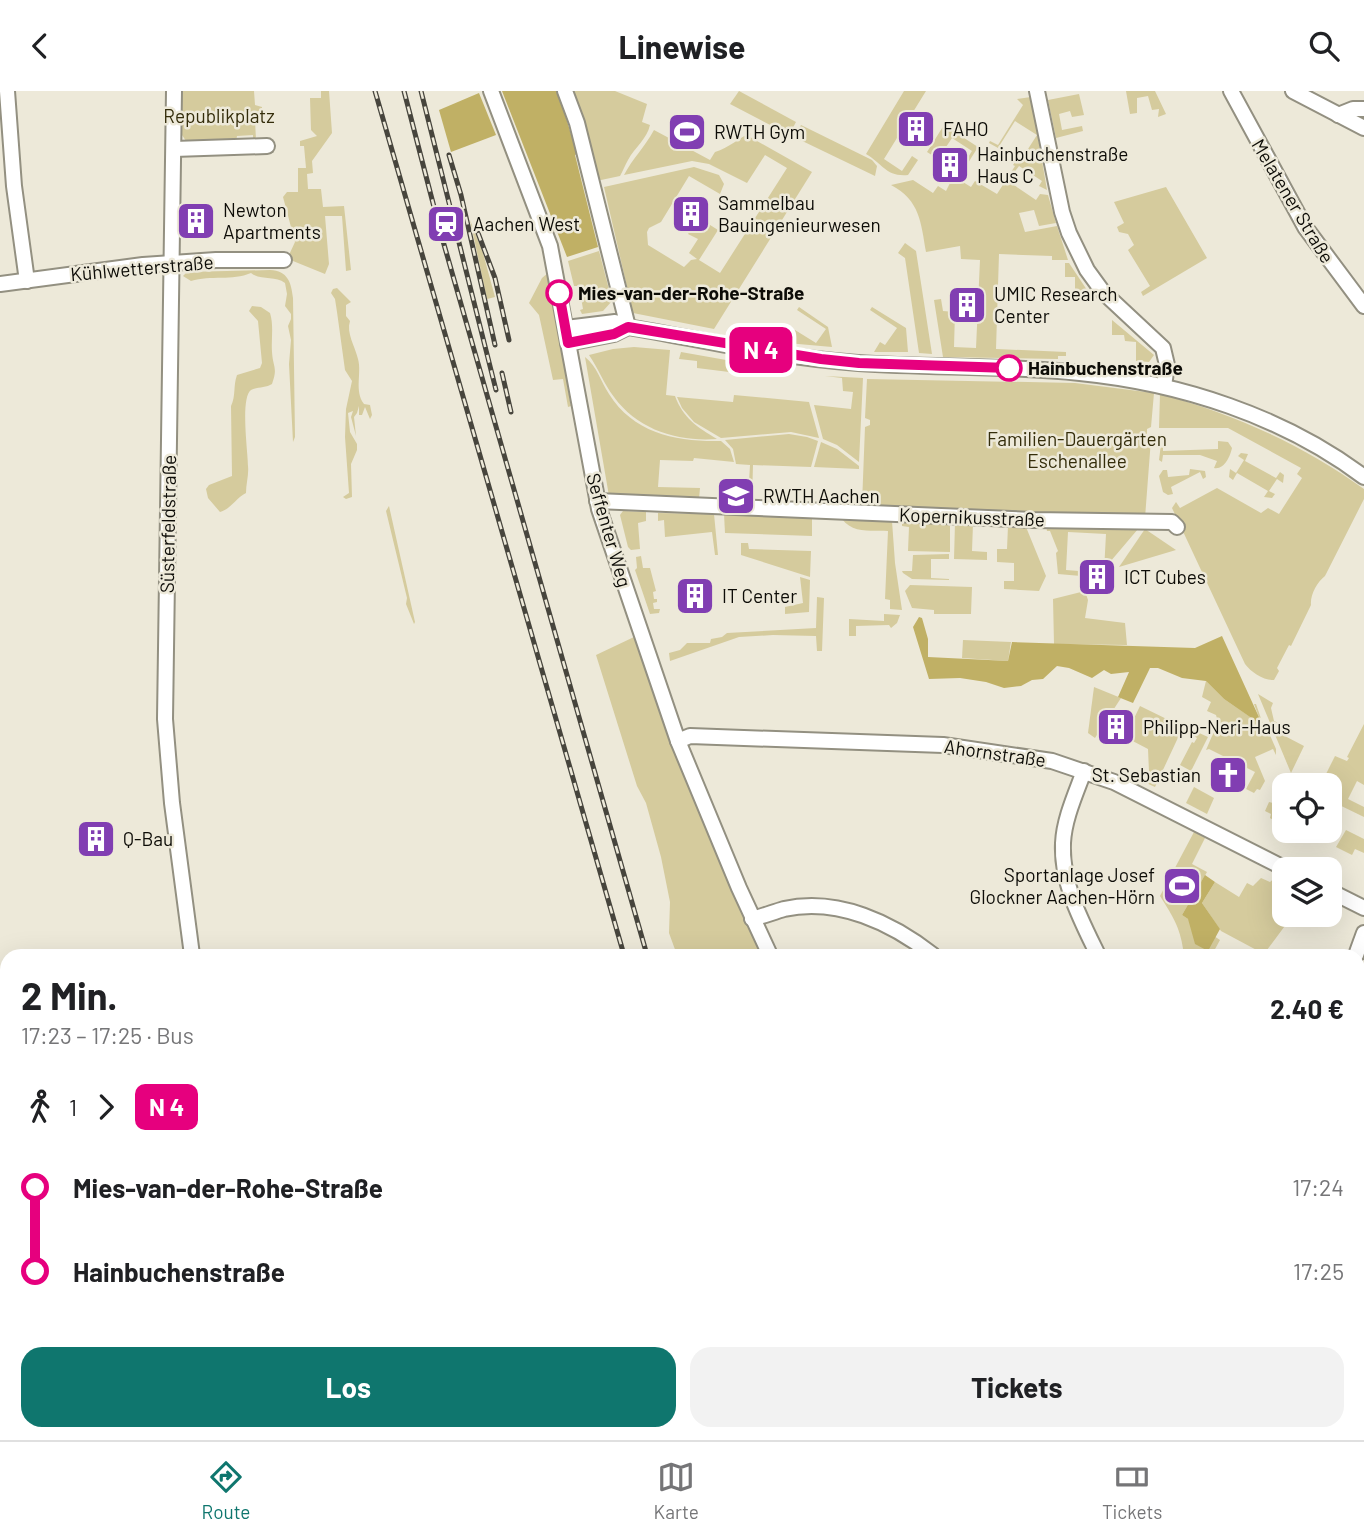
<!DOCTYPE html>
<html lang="de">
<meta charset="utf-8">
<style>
body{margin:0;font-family:Barlow,sans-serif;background:#f2f2f2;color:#202124;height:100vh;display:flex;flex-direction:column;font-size:26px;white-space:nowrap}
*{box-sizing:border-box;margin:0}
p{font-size:23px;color:#757577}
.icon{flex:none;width:38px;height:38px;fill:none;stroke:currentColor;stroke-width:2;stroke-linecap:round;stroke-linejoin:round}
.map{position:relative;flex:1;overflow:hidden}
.sheet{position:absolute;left:0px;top:858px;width:1365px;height:492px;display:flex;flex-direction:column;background:#fff;border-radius:21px 21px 0 0;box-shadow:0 7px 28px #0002}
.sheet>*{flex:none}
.badge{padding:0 14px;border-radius:10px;font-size:24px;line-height:46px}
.controls{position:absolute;left:1272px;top:682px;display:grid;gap:14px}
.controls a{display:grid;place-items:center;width:70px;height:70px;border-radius:14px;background:#fff;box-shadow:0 7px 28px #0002;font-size:35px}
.map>.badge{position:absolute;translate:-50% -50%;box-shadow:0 0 0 4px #fff}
.legs{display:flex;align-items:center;gap:10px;height:77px;padding:0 21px;font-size:23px}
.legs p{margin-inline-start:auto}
.head{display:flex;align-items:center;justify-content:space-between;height:119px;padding:0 21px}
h1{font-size:38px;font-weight:700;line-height:52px}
.primary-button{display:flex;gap:14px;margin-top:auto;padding:14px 21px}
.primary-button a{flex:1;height:80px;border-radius:21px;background:#0f766e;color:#fff;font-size:28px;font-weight:700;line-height:80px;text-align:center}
.primary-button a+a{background:#f2f2f2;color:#202124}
ul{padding:0 21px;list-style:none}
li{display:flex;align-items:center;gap:24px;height:84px;font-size:26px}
li i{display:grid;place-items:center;width:10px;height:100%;margin:0 9px;background:currentColor}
li i::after{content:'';width:18px;height:18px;margin:-9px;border:5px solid;border-radius:50%;background:#fff}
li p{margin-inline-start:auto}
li:first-child i{background:linear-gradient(#0000 50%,currentColor 0)}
li:last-child i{background:linear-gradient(currentColor 50%,#0000 0)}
header{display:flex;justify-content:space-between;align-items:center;height:91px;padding:0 21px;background:#fff;font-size:32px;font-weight:700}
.dock{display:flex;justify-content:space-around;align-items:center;height:98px;border-top:2px solid #e0e0e0;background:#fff;font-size:19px;color:#757577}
.dock a{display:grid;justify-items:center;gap:4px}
.dock .selected{color:#0f766e}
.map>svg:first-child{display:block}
</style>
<header><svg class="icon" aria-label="back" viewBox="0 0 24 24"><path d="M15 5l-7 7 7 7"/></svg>Linewise<svg class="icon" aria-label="search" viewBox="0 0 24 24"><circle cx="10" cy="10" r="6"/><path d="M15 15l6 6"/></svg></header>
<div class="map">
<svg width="1364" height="1349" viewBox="0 0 1364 1349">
<rect width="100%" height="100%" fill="#ede9d9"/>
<g fill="#d5cb9d">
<path d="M181 0H254L255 14 262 16V28L255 29 256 49 253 50V44L237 45 236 51 186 50 180 41Z"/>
<path d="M321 0H329L332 42 312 70 313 82 307 83 308 98H321L323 116 344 115 351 179 346 180 342 125H325L329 173 325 183 293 170 289 164 295 151 283 106 287 101H298V77H306L304 55H300V50L317 45 311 39 310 7H321Z"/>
<path d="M571 0H615L647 13 642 31 650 34C647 48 635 56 628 69 625 74 623 80 620 85L601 89 597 87Z"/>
<path d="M739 0 796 31 789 44 730 13Z"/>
<path d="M904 0H926L884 68 902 80 912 65 918 69 908 84C886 86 883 73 866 63Z"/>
<path d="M1126 0H1155L1166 23 1158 26 1159 18 1152 19 1148 5 1137 7V22L1130 23Z"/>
<path d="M1079 3 1084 24 1072 26 1070 20 1059 23 1062 39 1082 35 1083 40 1056 47 1048 9Z"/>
<path d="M1031 6 1047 99 1039 95 1042 90 1019 75 1008 90 1036 109 1040 103 1048 104 1056 132 1039 135 1034 119 1019 122 1025 141 1057 135 1068 169H1052V165L999 163 996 258 1066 261V265H1058V268L943 266 934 209 941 208 943 220 955 221 954 256 976 257 980 169 961 168 960 155 926 161C921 132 920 109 891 94L913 89 933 102 938 95 946 100 957 78 960 79 972 60 952 47 938 68 927 61 944 34 978 56 958 88 971 96 975 90 997 103 1015 75 1013 74 1017 68H1019L1026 58H1028L1037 44 1015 30 998 57 989 52 990 50 998 54 1023 14 1017 8Z"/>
<path d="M801 34 872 69 877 75 875 85 794 46Z"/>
<path d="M654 39 710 69 715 61C729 57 738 47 751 42L750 46 812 81 714 238 633 222 604 96 694 76 719 84 724 93 720 103 689 85 661 131 649 137 647 141 648 154 684 176 691 169 697 168 689 162 698 148 688 143 699 127 718 139 699 169 720 182 787 77 765 64 747 92 709 73 692 70 624 84C633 67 644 57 654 39Z"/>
<path d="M1166 96 1207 167 1143 205 1141 201 1150 195 1128 159 1134 154 1128 143 1119 141 1117 136 1124 132 1114 111Z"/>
<path d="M470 129 483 162 495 206 487 208Z"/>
<path d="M905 152 916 160 932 263 919 262 905 167 898 162Z"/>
<path d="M599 160 612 210 603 220 582 223 580 219 583 218 579 195H574L568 170Z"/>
<path d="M1065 172H1069L1093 208H1075V186H1065Z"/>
<path d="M270 179C288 180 291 191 293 207L295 346 293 351 289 273 291 249 288 235 291 228V223L285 215 287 203 285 192C275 184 261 190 251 182 232 190 211 184 191 190L183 185 187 181Z"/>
<path d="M548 182 571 315 568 316 563 288 553 289 539 224 529 212 542 187Z"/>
<path d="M337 197 351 211 346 214V225L350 230C346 242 355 255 358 268 362 282 354 300 364 313L370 314 372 324 370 328 365 316 362 324H359V315L357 322 354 326 356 345 351 326 353 320 348 322 350 341 357 353V359L351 373 352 406 346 408 343 406 349 402 345 346 346 318 352 290 345 279 337 221 335 208 331 202 333 198Z"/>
<path d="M252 215 261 216 270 222C274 235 271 248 272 261 273 277 278 276 272 293 266 297 256 296 251 299 240 307 248 361 248 375 249 384 246 393 246 402 236 407 231 418 220 421L208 407 206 398 209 394 232 385 231 315C236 305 233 295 237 284L260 277 262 272 258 230 249 220Z"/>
<path d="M799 216 828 236 832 256 787 252 795 239 816 252 826 238 797 219Z"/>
<path d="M872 216 906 237 908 261H874L880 251 885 254 897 237 870 219Z"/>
<path d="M1112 229 1154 264 1149 271 1136 270V251L1125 250 1124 244H1112Z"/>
<path d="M634 256 670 259 666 304 675 305C683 327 697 336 717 348 678 351 638 339 614 306 604 293 598 277 589 264L613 258Z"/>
<path d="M681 261 743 272V277L730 276 729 281 697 277V270L679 268Z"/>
<path d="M585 266C597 275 601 291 609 303 634 343 678 351 721 350L730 358 734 371 694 367 693 370 660 369 658 396 700 397 699 408 609 405Z"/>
<path d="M825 285 863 287 859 371 837 354 823 348 814 314 851 318 853 301 843 300 842 287Z"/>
<path d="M867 288 1075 292 1154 302 1151 336 1147 338V344L1151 348 1145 427 866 417 862 413 865 336 870 334V329L865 327Z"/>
<path d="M1160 303C1233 323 1302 353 1364 398V408L1325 485C1317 491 1310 504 1311 514L1291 555 1289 554 1277 577 1279 580 1274 589C1264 590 1251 581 1245 573L1172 417 1176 411 1180 417 1217 397 1261 422 1268 417 1279 423 1302 387 1297 383 1301 377 1228 337H1159Z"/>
<path d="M734 304 809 311 819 347 791 341 721 347 694 331 682 317 677 306 733 311Z"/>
<path d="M789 343 807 346 818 350 811 376 753 374 752 408H757V411H742V408H748L750 374 736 373 733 358 725 349Z"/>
<path d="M1218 350 1228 351 1232 357C1230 366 1224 379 1214 377L1217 370 1200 364H1163L1162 371 1159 369 1161 353H1163V360L1218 358Z"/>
<path d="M821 351 837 358 859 375V378L814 376Z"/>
<path d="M1241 362 1248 363 1245 370 1276 387 1280 381 1284 384 1283 392 1277 388 1269 400 1275 403 1272 407 1264 406 1268 400 1237 382 1233 389 1229 386 1230 378 1236 382 1244 369 1238 365Z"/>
<path d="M1190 378 1205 380 1206 386 1203 388 1200 381 1171 396 1173 403 1168 404 1163 401 1159 385 1163 379H1167L1168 386 1189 384Z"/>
<path d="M389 415 415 531 414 533 406 513 407 507 386 420Z"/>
<path d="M623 420 646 421V430L638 432 640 458 631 459 628 456 620 424Z"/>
<path d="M658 422 714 423 718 464H715L712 441 665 446 664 429 658 430Z"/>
<path d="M724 423 812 427V445L725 442Z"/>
<path d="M842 428 892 430 895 472 902 519 890 518V509L885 508 888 440C872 439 853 443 842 428Z"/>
<path d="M902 430 950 432V461L908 460 909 436 902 435Z"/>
<path d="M955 432 973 433 972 460 987 461V469L954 468Z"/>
<path d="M1008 435 1026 436 1046 485 1039 500 1004 498V490H1014V472L997 471V458H1007Z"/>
<path d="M1046 435 1138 438 1110 471 1114 491 1099 489 1096 480H1104L1106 443 1068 441 1066 479 1079 480 1081 485 1058 483 1056 462 1058 460 1050 440H1047Z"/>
<path d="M1145 438 1176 459 1119 476Z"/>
<path d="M741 452H748L749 458 811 460 810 486 741 464Z"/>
<path d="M949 463V468H931V487L949 488V489L912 488 903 482 902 480H912L913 464Z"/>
<path d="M641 465 643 477H650L656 500 653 501 654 508H657V511L653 512 654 518H660L659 522 650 523 635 479 637 477 636 466Z"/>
<path d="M800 486 810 489 809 521 785 523V516L803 512Z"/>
<path d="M910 494 972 496 971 523H934V519L912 517 905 500Z"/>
<path d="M1085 500 1088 509 1085 527 1125 532 1127 554 1054 553 1053 508Z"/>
<path d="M817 506 824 507 822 560H817L816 545 773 544 739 546 670 570 669 562 680 559 687 552H710L711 548 722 546 727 542 816 537Z"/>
<path d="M884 523 900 524 897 532 891 537 889 534 856 535V545H849V528L884 530Z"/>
<path d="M634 546 668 646 761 864H677L669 842 670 811 661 766 646 712 637 695 596 564Z"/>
<path d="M963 549 1011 551 1008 570 962 567Z"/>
<path d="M1206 590 1224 608 1262 634 1254 613H1256L1266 642H1269L1276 658V664L1273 658 1255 666 1265 690 1260 699 1257 698 1254 702 1246 698 1255 681 1243 675 1245 671 1238 668 1235 671 1209 658 1206 659 1218 631 1216 624 1207 620 1211 611 1202 606Z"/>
<path d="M1094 596 1121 607 1095 647 1088 642Z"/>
<path d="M1258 603 1273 612 1271 617 1274 630 1285 635 1281 643 1304 655 1291 682Z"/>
<path d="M1140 615 1183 636 1155 696 1144 691 1149 681 1148 658 1125 646Z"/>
<path d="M1364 633V694L1357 690 1348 708 1364 716V726L1331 710 1330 695H1320L1335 665 1347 670 1349 667 1347 666Z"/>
<path d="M1197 641 1208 646 1191 680 1180 674 1192 651 1194 652 1197 647 1194 645Z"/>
<path d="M1194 696 1214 707 1207 723 1186 712Z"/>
<path d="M1284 709V735L1270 727 1271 723 1265 720 1269 711 1273 712Z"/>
<path d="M1346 739 1364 748V762L1355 758 1352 764 1336 756Z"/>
<path d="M1194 741 1205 747 1192 773 1207 781 1182 824 1220 849 1214 860 1222 864H1184C1181 838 1174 827 1160 805Z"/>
<path d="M1278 784 1284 788V824H1293L1264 863 1221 840 1202 812 1215 791 1239 806 1247 792 1253 795 1261 787 1270 791Z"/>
<path d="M1363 1090 1364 1184 1358 1185V1091Z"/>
</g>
<g fill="#c0b065">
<path d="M502 0H558L577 63 575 64 598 156 567 166Z"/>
<path d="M479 2 496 44 451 61 439 19Z"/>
<path d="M919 526 922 527 928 548V566L1008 570 1012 551 1195 557 1222 545 1263 635 1224 608 1206 590 1182 587 1158 577H1150L1133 612 1118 606 1129 581 1111 583 1104 579 1092 587 1069 577 1057 575 1043 588 1032 589 1021 595 1004 597 986 591 960 587 929 588 913 536Z"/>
<path d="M1205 784 1215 791 1202 812 1220 838 1208 860 1195 853 1188 828 1182 824Z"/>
</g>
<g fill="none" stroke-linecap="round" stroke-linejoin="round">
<g stroke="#939081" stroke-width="18">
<g id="minor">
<path d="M7 0 14 95 27 190"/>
<path d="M174 0 165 628 172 712 192 864"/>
<path d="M491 0 550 155 599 418 678 650 739 797 770 864"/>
<path d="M565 0 577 32 628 236"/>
<path d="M1037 0 1062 121 1069 142 1087 179 1103 201 1163 257 1167 274 1164 295"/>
<path d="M1231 0 1305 136 1364 215"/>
<path d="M1293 0 1364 37"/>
<path d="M1338 24 1353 18H1364"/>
<path d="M174 58 267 55"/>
<path d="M0 193 143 174 216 169H284"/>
<path d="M566 237 615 231 628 236C704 249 781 267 858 272 932 277 1006 274 1080 282 1180 292 1283 325 1364 386"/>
<path d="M568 252 614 243 628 236"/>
<path d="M597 410 1033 429 1172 431 1177 436"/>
<path d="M678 650 690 645 943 654 1052 670 1114 691 1288 779"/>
<path d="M1084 680C1076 702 1064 728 1063 752 1061 792 1081 829 1098 864"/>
<path d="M1330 800 1364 817"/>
<path d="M752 828C763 825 774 821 784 818 838 806 892 832 933 864"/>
<path d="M1356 864 1364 842"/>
<path d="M1358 948 1364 1006"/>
<path d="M1359 1040 1364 1032"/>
<path d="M1358 1298 1364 1295"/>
<path d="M894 1342 895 1349"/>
<path d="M906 1342 907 1349"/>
<path d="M67 1349 68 1342"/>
<path d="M181 1349 182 1342"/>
<path d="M1045 1349 1056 1342"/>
</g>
</g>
<use href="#minor" stroke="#fff" stroke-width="14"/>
<g stroke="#47453d" stroke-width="5">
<g id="rail">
<path d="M375 0 624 864"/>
<path d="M404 0 441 143 647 864"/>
<path d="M421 0 496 299"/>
<path d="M449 64 461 104 495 254"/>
<path d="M478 142 495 187 509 249"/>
<path d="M502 282 511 321"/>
<path d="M727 1342 728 1349"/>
<path d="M767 1342 768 1349"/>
</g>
</g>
<use href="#rail" stroke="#ede9d9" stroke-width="2.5" stroke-dasharray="8" stroke-linecap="butt"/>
</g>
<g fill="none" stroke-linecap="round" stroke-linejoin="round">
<g stroke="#fff" stroke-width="16">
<path id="line-1" d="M559 202 568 252 614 243 628 236 821 268 859 272 1009 277"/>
</g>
<use href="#line-1" stroke="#e6007e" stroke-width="10"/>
</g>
<defs>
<g id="building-square" transform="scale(2.0125)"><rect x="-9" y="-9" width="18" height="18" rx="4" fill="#813eb2" stroke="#ede9d9"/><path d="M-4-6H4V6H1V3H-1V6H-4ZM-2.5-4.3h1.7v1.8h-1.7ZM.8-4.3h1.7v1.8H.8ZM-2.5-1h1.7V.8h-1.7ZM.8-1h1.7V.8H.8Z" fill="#fff"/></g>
<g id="stadium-square" transform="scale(2.0125)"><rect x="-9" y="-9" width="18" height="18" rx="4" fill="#813eb2" stroke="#ede9d9"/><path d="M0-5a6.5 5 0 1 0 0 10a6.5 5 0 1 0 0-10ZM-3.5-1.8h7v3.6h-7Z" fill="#fff"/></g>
<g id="station-square" transform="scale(2.0125)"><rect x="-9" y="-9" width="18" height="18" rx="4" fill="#813eb2" stroke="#ede9d9"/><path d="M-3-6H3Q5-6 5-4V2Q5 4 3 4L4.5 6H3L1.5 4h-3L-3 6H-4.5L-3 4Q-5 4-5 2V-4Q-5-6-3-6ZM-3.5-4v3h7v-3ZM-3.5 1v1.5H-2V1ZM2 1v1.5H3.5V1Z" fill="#fff"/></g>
<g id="university-square" transform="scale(2.0125)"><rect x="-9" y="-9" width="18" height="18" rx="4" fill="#813eb2" stroke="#ede9d9"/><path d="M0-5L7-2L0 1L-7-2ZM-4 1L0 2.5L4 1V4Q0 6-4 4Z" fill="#fff"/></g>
<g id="church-square" transform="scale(2.0125)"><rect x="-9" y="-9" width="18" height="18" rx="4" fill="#813eb2" stroke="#ede9d9"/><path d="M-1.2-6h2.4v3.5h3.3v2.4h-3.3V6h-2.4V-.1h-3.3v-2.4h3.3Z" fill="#fff"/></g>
</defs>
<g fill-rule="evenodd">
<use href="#building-square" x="916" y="38"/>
<use href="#stadium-square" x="687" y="41"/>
<use href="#building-square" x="950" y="74"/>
<use href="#building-square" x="691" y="123"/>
<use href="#building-square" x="196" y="130"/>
<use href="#station-square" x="446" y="133"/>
<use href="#building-square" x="967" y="214"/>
<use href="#university-square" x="736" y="405"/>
<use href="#building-square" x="1097" y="486"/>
<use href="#building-square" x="695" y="505"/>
<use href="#building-square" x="1116" y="636"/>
<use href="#church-square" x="1228" y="684"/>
<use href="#building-square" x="96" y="748"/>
<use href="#stadium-square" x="1182" y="795"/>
</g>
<g fill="#fff" stroke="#e6007e" stroke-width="3.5">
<circle cx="559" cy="202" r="12"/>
<circle cx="1009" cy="277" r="12"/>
</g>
<g text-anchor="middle" stroke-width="5" stroke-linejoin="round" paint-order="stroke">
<g font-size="19" fill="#342d0b" stroke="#ede9d9">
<text x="219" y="32">Republikplatz</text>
<text x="1077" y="355">Familien-Dauergärten<tspan x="1077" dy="22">Eschenallee</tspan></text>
</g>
<g font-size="19" fill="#0d0c07" stroke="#ede9d9" text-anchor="start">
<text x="943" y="45">FAHO</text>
<text x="714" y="48">RWTH Gym</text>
<text x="977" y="70">Hainbuchenstraße<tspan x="977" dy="22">Haus C</tspan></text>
<text x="718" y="119">Sammelbau<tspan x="718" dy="22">Bauingenieurwesen</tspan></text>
<text x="223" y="126">Newton<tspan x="223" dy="22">Apartments</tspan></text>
<text x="473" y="140">Aachen West</text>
<text x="994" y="210">UMIC Research<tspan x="994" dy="22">Center</tspan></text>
<text x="763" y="412">RWTH Aachen</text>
<text x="1124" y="493">ICT Cubes</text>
<text x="722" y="512">IT Center</text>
<text x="1143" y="643">Philipp-Neri-Haus</text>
<text x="1201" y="691" text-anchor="end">St. Sebastian</text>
<text x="123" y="755">Q-Bau</text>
<text x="1155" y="791" text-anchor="end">Sportanlage Josef<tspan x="1155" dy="22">Glockner Aachen-Hörn</tspan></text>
</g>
<g font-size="19" fill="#0d0c07" stroke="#ede9d9">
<text transform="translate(1293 110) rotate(59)" y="7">Melatener Straße</text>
<text transform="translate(142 177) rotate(-5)" y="7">Kühlwetterstraße</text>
<text transform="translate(972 426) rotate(2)" y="7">Kopernikusstraße</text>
<text transform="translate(168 433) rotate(-89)" y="7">Süsterfeldstraße</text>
<text transform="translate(609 439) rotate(74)" y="7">Seffenter Weg</text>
<text transform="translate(995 662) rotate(8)" y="7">Ahornstraße</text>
</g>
<g font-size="19" font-weight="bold" fill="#0d0c07" stroke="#ede9d9" text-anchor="start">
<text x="578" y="209">Mies-van-der-Rohe-Straße</text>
<text x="1028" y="284">Hainbuchenstraße</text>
</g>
</g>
</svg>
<div class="controls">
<a><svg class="icon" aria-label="locate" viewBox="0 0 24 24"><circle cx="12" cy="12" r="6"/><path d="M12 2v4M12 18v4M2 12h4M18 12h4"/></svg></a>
<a><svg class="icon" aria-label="layers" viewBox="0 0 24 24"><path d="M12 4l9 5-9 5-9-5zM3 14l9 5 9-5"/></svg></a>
</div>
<b class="badge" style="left:761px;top:259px;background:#e6007e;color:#fff">N 4</b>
<section class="sheet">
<div class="head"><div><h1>2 Min.</h1><p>17:23 – 17:25 · Bus</p></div><b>2.40 €</b></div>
<div class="legs"><svg class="icon" aria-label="walk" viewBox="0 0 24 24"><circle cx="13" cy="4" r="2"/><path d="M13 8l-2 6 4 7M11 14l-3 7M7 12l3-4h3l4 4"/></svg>1<svg class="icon" aria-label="forward" viewBox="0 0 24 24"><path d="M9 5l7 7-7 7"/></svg><b class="badge" style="background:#e6007e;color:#fff">N 4</b></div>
<ul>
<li><i style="color:#e6007e"></i><b>Mies-van-der-Rohe-Straße</b><p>17:24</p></li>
<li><i style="color:#e6007e"></i><b>Hainbuchenstraße</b><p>17:25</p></li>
</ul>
<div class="primary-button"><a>Los</a><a>Tickets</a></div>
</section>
</div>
<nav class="dock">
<a class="selected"><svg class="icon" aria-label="directions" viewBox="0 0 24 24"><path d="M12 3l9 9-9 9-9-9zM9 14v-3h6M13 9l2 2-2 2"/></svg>Route</a>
<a><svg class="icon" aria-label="map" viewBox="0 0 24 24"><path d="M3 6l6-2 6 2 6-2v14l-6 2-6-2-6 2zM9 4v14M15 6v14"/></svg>Karte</a>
<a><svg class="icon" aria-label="tickets" viewBox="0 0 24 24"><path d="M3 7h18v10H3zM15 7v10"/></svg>Tickets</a>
</nav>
